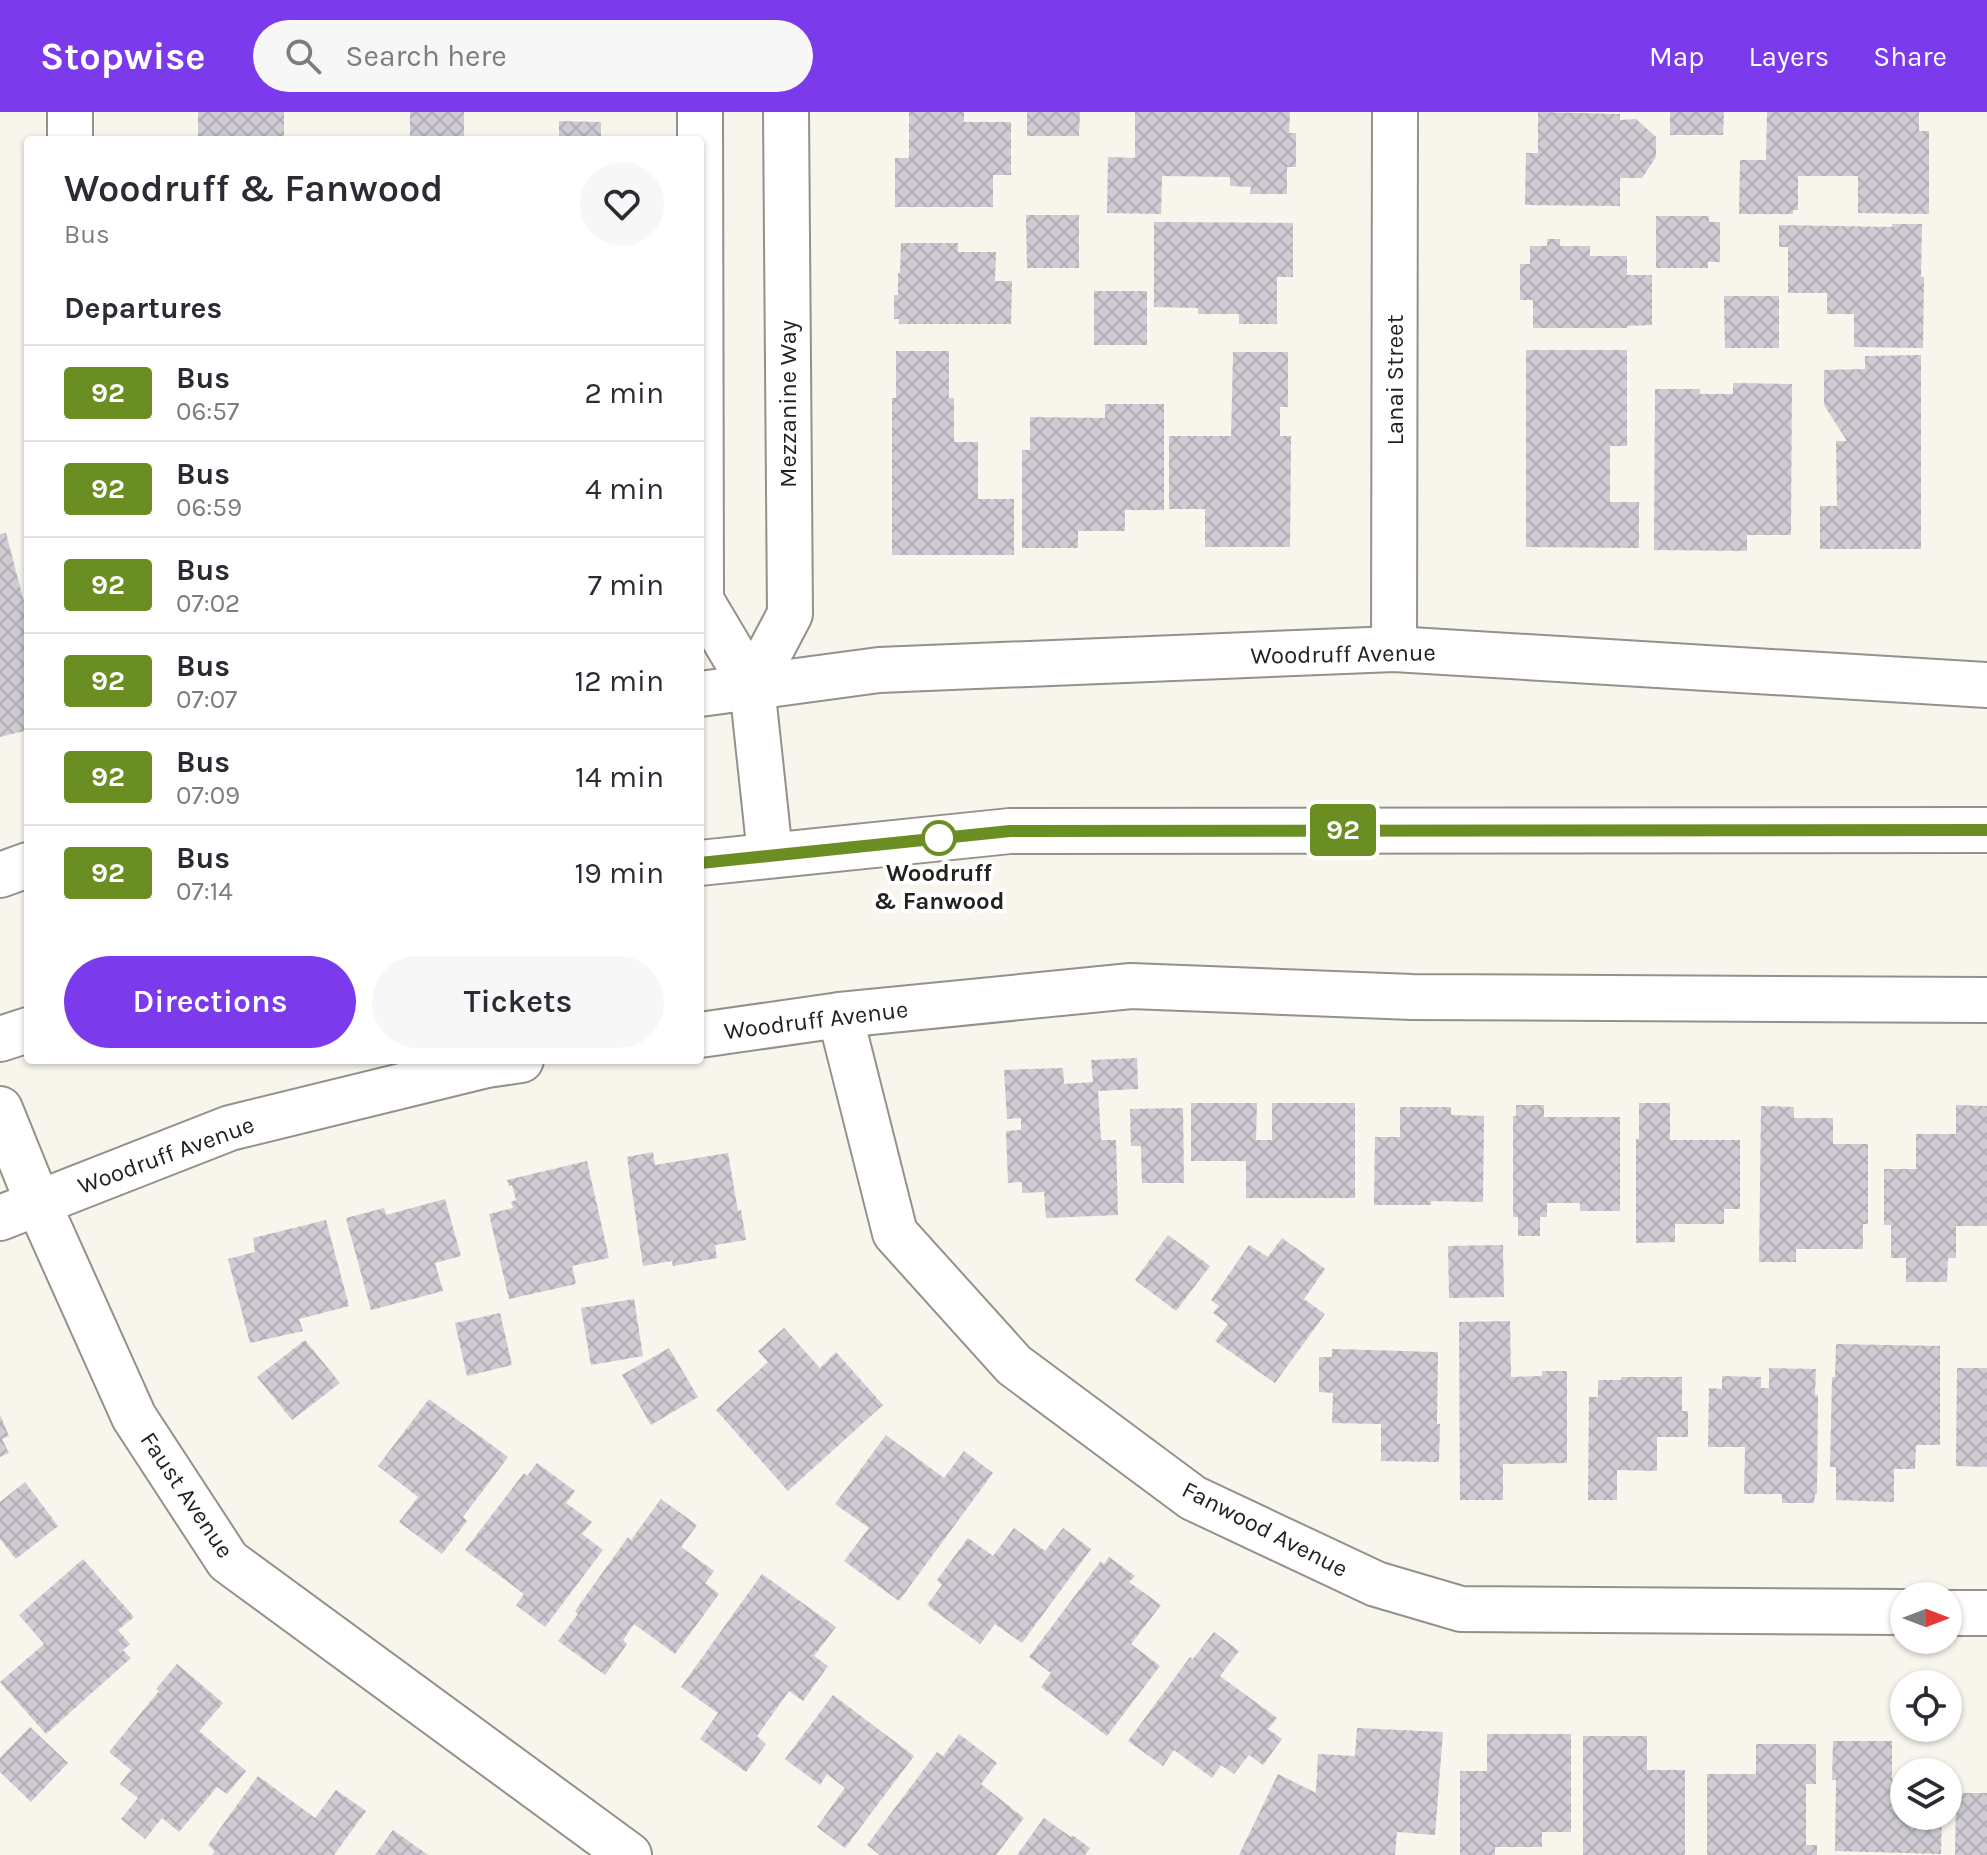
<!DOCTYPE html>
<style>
body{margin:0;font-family:Karla,sans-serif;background:#f7f7f7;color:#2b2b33;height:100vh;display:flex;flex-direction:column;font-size:30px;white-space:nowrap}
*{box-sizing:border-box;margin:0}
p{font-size:26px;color:#7c7c81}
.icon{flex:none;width:44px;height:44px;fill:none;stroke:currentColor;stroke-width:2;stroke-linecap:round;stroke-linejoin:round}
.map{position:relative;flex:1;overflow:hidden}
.details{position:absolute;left:24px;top:24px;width:680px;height:928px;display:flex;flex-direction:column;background:#fff;border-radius:8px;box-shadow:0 2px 6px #0004}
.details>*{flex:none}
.badge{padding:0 16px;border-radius:6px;font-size:28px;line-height:52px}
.needle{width:52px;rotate:90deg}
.buttons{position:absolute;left:1890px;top:1470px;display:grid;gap:16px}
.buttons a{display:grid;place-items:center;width:72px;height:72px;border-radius:50%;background:#fff;box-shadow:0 2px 6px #0004;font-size:40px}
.map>.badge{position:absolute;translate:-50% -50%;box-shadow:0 0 0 4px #fff}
h2{padding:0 40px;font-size:30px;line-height:72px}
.round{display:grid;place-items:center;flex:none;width:84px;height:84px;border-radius:42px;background:#f7f7f7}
.summary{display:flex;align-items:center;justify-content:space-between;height:136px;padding:0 40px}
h1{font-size:38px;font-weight:600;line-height:60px}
.cta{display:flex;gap:16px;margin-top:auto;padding:16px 40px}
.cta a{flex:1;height:92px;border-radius:48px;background:#7c3aed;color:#fff;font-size:32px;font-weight:600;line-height:92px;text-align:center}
.cta a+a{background:#f7f7f7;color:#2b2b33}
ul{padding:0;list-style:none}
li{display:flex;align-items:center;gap:24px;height:96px;padding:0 40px;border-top:2px solid #e1e1e2}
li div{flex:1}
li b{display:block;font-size:30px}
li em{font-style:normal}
li .badge{min-width:88px;font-weight:700;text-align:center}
header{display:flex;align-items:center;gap:48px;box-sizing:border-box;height:112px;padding:0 40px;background:#7c3aed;color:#fff}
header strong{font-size:38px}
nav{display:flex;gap:44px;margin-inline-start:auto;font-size:28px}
.search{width:560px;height:72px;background:#f7f7f7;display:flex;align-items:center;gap:20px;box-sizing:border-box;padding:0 28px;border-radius:44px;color:#7c7c81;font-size:30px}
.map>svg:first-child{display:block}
</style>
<header>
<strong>Stopwise</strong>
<div class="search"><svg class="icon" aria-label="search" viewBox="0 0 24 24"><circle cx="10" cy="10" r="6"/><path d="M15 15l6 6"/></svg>Search here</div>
<nav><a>Map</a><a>Layers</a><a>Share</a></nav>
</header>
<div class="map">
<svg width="1987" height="1743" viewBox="0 0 1987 1743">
<defs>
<pattern id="building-cross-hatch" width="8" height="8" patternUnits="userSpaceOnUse" patternTransform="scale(2)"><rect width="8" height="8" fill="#cfcbd3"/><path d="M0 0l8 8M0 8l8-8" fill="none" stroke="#b1aeb5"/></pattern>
</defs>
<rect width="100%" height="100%" fill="#f7f5ec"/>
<g fill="url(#building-cross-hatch)">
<rect x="198" y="0" width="86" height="28"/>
<rect x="410" y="0" width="54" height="28"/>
<path d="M909 0H964V10H1011V63H993V95H895V46H909Z"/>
<path d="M1027 0H1080L1079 24H1027Z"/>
<path d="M1135 0H1290L1289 21H1296V55H1287V82H1250L1251 75 1230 74V65L1162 64 1161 102 1107 101 1108 45 1135 46Z"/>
<path d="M1538 0 1620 2V8L1636 7 1656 25V45L1642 66H1620V94L1525 93 1526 41H1538Z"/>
<path d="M1670 0H1724L1723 23H1670Z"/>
<path d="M1767 0H1919V19H1929V102L1858 101V64H1798V98H1793V102H1739L1740 48H1766Z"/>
<path d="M559 9 601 10V28H559Z"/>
<path d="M1026 103H1079V156H1027Z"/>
<path d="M1656 104H1709V110H1720V150H1708V156H1656Z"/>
<path d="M1154 110 1293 111V165H1277V212H1239V202H1198V196L1154 195Z"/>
<path d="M1892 112H1922L1921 165H1924L1923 236 1854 235V202H1827V181H1788V135H1779V113L1892 115Z"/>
<path d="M1547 127H1560V134H1590V144H1627V163H1652V213L1627 214V216H1533V188H1520V152H1530V134H1547Z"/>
<path d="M901 131H958V140H996L995 169H1012L1011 212H899V207H894V183H898V161H900Z"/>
<rect x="1094" y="179" width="53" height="54"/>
<path d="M1724 184H1779V236H1725Z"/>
<path d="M1526 238H1627V334H1610V390H1639V436L1526 435Z"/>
<path d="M896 239H949V286H954V330H978V387H1014V443H892V286H896Z"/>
<path d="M1233 240H1288V295H1280V324H1291L1290 435H1205V397H1169V324H1231Z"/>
<path d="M1921 243V437H1820V394H1837L1836 329H1847L1824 293V258L1865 257V244Z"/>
<path d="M1733 271 1792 272 1791 423H1747V439L1654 438 1655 277H1700V282H1733Z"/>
<path d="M1105 292H1164V398H1125V419H1078V436H1022V338H1030V305L1105 306Z"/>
<path d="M6 421 28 505V618L0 625V422Z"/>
<path d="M1137 946 1138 977 1098 979 1101 1028H1116L1118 1103 1046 1106 1044 1080 1022 1081V1070L1008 1071 1006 1019 1021 1018V1006L1007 1007 1004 958 1063 956 1064 972 1093 970 1091 948Z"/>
<path d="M1191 991H1257L1256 1028H1272V991H1355V1086H1246V1049H1191Z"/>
<path d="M1639 991H1670V1028H1740V1097H1724V1112H1675V1130L1636 1131V1027H1639Z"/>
<path d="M1516 993H1544V1005H1620V1099H1580V1091H1547V1105H1540V1124H1518V1105H1513V1004H1516Z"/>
<path d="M1956 993 1987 994V1114H1956V1146H1948L1947 1170H1906V1146H1891V1113H1884V1057H1916V1022H1956Z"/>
<path d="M1761 994 1794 995V1006H1833V1032H1868V1112H1863V1137H1796V1150H1759Z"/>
<path d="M1400 995H1451V1003L1484 1004 1483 1090 1431 1089V1093H1374L1375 1025H1400Z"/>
<path d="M1183 996 1184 1071H1142L1141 1034H1131L1130 997Z"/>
<path d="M653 1040 655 1053 728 1041 738 1099 741 1098 746 1128 715 1133 717 1146 673 1154 672 1149 643 1154 627 1045Z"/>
<path d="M587 1049 609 1146 572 1154 576 1172 509 1187 489 1102 513 1096 511 1090 516 1088 512 1073 509 1074 507 1068Z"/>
<path d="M445 1087 461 1144 435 1151 443 1179 371 1198 346 1106 384 1096 386 1103Z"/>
<path d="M326 1108 349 1194 299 1207 303 1219 250 1231 228 1147 255 1140 253 1126Z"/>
<path d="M1168 1123 1210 1154 1176 1199 1135 1168Z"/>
<path d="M1282 1126 1325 1157 1304 1187 1325 1202 1275 1271 1215 1229 1228 1212 1213 1201 1219 1194 1211 1188 1249 1133 1268 1145Z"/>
<path d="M1503 1133 1504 1185 1449 1186 1448 1134Z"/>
<path d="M634 1187 643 1244 591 1253 581 1196Z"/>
<path d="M500 1201 512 1253 467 1264 455 1211Z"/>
<path d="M1510 1209 1511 1265 1542 1264V1259H1567V1351L1503 1352V1388H1460L1459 1210Z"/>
<path d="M784 1216 820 1256 836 1240 883 1293 788 1379 716 1298 768 1250 758 1239Z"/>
<path d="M305 1228 340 1271 292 1308 257 1265Z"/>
<path d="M1836 1232 1940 1234V1333H1916L1915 1357H1894V1390L1836 1388V1355H1830L1832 1265H1835Z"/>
<path d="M669 1236 698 1285 651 1313 622 1263Z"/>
<path d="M1332 1237 1438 1240 1437 1312H1440L1439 1350 1381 1349V1312L1332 1311 1333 1281 1319 1280V1245H1332Z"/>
<path d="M1769 1256 1816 1257 1815 1283H1818L1817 1382H1815L1814 1391H1782V1382H1744L1745 1335H1708L1709 1276 1722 1277V1264L1761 1265V1276H1769Z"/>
<path d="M1957 1256H1987V1355L1956 1354Z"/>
<path d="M1621 1265H1682V1299H1688V1325H1657V1359L1617 1358V1388H1588L1589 1285H1598V1268H1621Z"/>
<path d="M429 1287 508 1345 463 1405 467 1409 442 1442 399 1410 418 1385 378 1354Z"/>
<path d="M0 1303 9 1324 2 1327 9 1341 0 1345Z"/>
<path d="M886 1323 944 1366 964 1339 993 1361 899 1489 844 1449 869 1416 835 1392Z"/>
<path d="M537 1351 575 1379 566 1391 592 1410 582 1422 603 1438 545 1515 516 1493 524 1482 465 1438 524 1361 527 1364Z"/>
<path d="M25 1370 58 1414 16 1447 0 1427V1390Z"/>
<path d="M661 1387 697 1413 681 1435 714 1459 705 1471 719 1482 675 1542 634 1512 623 1528 627 1532 605 1563 558 1529 578 1502 575 1499 628 1425 631 1428Z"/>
<path d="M1014 1416 1045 1439 1063 1416 1091 1437 1022 1531 995 1512 980 1532 927 1493 942 1473 937 1468 968 1426 993 1444Z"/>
<path d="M1109 1445 1135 1464 1129 1470 1161 1493 1131 1532 1160 1554 1107 1624 1041 1575 1051 1561 1029 1545 1101 1449 1104 1452Z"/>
<path d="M83 1447 134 1505 118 1518 130 1532 123 1538 131 1546 46 1622 0 1570 44 1532 19 1503Z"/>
<path d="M762 1462 836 1515 814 1544 828 1554 803 1589 789 1579 757 1624 766 1632 746 1660 700 1627 718 1601 681 1575Z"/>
<path d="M1214 1520 1239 1539 1220 1564 1277 1606 1268 1617 1282 1627 1263 1653 1249 1643 1234 1662 1221 1653 1212 1666 1174 1638 1163 1654 1128 1629 1190 1545 1193 1547Z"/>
<path d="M177 1552 223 1591 199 1619 246 1659 227 1682 217 1675 179 1720 162 1706 145 1727 121 1707 138 1686 120 1672 131 1658 109 1640 159 1579 156 1577Z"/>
<path d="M833 1583 914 1644 845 1736 817 1715 845 1676 827 1662 820 1673 785 1647Z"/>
<path d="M30 1615 68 1651 31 1690 0 1660V1646Z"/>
<path d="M1357 1616 1443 1620 1435 1723 1397 1720 1395 1743H1239L1278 1662 1316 1681 1318 1642 1355 1644Z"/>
<path d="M959 1622 997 1651 981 1672 1024 1706 996 1743H880L867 1733 937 1640 943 1644Z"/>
<path d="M1487 1622H1571V1720H1542V1735H1495V1743H1460V1659H1487Z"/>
<path d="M1583 1624H1647V1658H1685V1743H1583Z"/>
<path d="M1833 1629H1892V1667H1904V1704H1942L1941 1742 1835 1739 1836 1668H1832Z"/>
<path d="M1756 1632H1816V1672H1806V1733H1817V1743H1707V1662H1756Z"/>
<path d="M258 1664 315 1706 336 1678 366 1699 334 1743H212L215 1739 208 1733Z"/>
<path d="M1956 1681H1987V1743H1955Z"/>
<path d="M1044 1706 1071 1725 1072 1723 1090 1736 1085 1743H1017Z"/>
<path d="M393 1718 428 1743H375Z"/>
</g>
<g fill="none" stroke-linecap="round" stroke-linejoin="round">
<g stroke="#949189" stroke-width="48">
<g id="street">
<path d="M700 0 701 488 752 574 770 742"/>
<path d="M70 28V0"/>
<path d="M1394 537 1395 0"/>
<path d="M752 574 790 502 786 0"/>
<path d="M700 582 879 558 1394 537 1987 573"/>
<path d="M0 763 28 753"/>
<path d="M840 903 895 1121 1014 1253 1193 1386 1376 1472 1461 1497 1904 1500"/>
<path d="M700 923 840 903 1131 874 1412 885 1987 888"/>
<path d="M0 997 38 1091 134 1305 228 1449 629 1743"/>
<path d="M0 1106 230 1016 487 953 521 948"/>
<path d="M1948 1501H1987"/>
</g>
</g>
<g stroke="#949189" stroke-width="48">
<g id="secondary">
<path d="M700 751 1010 719 1987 718"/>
<path d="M0 927 28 918"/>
</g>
</g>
<use href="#street" stroke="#fff" stroke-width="44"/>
<use href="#secondary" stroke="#fff" stroke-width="44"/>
</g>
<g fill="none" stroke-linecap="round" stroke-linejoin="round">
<g stroke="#fff" stroke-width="18">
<path id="line" d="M700 751 1010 719 1987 718"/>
</g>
<use href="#line" stroke="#6b8e23" stroke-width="12"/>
</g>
<circle fill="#fff" stroke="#6b8e23" stroke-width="4" cx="939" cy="726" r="16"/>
<g text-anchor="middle" stroke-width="8" stroke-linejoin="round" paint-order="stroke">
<g font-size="24" fill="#23221f" stroke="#fff">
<text transform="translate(1395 268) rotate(-90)" y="8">Lanai Street</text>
<text transform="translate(788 292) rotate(-90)" y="8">Mezzanine Way</text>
<text transform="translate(1343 542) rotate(-1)" y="8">Woodruff Avenue</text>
<text transform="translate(816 908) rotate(-7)" y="8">Woodruff Avenue</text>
<text transform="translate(166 1043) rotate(-20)" y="8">Woodruff Avenue</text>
<text transform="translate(187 1383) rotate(56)" y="8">Faust Avenue</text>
<text transform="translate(1265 1417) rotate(27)" y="8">Fanwood Avenue</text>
</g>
<g font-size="24" font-weight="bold" fill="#23221f" stroke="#fff">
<text x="939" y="769">Woodruff<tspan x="939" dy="28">&amp; Fanwood</tspan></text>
</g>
</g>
</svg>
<div class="buttons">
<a><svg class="needle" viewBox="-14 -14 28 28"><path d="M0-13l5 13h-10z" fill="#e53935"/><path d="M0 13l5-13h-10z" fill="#7c7c81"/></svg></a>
<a><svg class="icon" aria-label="locate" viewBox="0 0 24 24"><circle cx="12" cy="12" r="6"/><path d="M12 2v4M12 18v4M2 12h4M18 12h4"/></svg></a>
<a><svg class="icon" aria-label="layers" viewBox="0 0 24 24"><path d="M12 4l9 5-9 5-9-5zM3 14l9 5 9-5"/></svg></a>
</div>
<b class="badge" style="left:1343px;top:718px;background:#6b8e23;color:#fff">92</b>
<section class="details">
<div class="summary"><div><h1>Woodruff &amp; Fanwood</h1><p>Bus</p></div><a class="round"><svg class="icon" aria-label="heart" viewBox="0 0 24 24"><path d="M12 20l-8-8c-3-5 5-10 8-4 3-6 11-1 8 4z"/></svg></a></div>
<h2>Departures</h2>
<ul>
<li><span class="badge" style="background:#6b8e23;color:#fff">92</span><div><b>Bus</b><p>06:57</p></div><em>2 min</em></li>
<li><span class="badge" style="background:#6b8e23;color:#fff">92</span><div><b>Bus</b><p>06:59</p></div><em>4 min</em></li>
<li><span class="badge" style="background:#6b8e23;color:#fff">92</span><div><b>Bus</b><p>07:02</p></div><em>7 min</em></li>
<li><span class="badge" style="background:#6b8e23;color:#fff">92</span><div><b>Bus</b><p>07:07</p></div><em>12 min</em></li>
<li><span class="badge" style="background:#6b8e23;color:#fff">92</span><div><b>Bus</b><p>07:09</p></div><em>14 min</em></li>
<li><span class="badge" style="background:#6b8e23;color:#fff">92</span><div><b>Bus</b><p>07:14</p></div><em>19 min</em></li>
</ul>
<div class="cta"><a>Directions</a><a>Tickets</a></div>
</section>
</div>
